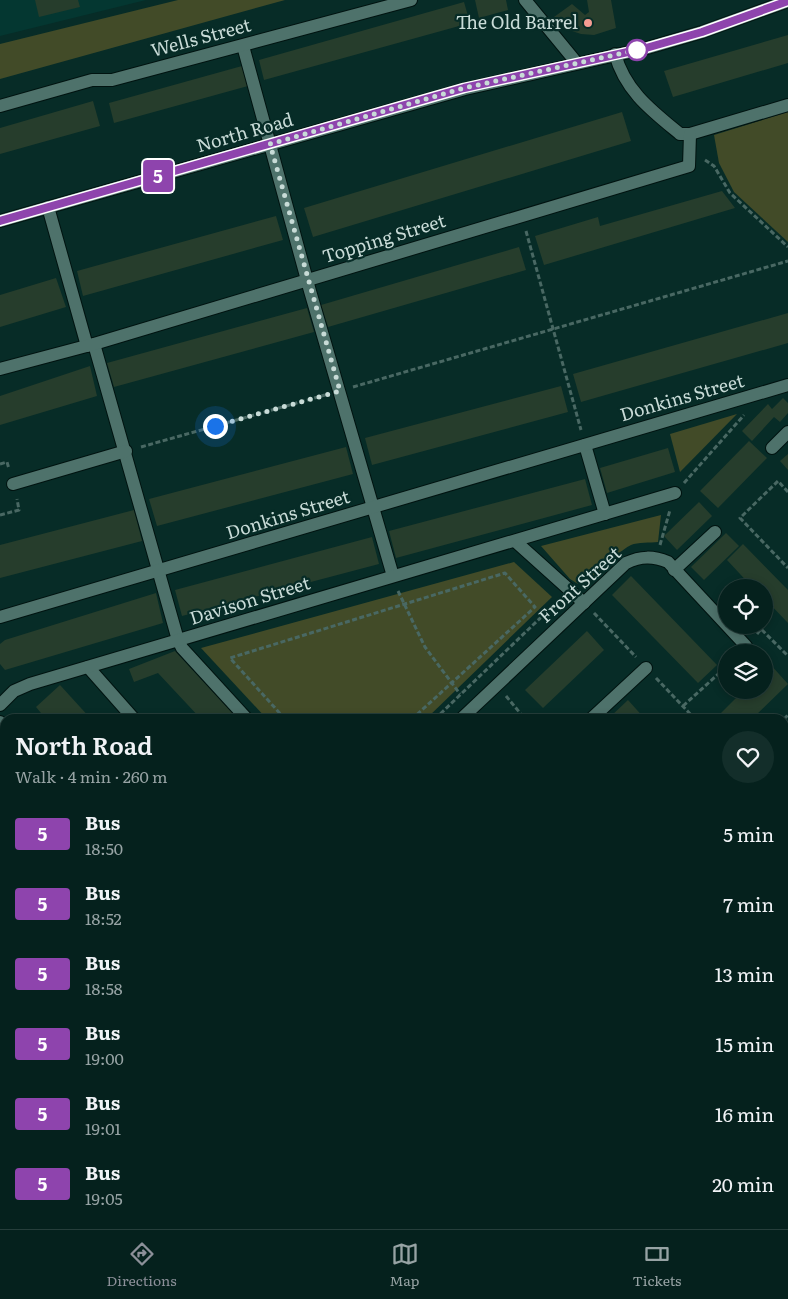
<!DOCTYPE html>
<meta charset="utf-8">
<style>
body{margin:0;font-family:Literata,serif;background:#132e2a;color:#f1f3f6;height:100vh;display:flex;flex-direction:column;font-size:19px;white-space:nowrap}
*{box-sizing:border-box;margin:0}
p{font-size:16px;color:#97a3a4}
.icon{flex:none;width:28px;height:28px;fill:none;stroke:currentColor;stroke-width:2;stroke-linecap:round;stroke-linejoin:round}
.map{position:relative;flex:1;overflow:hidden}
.details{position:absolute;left:0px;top:714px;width:789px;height:516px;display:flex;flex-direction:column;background:#05211d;border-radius:15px 15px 0 0;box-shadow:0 2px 8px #0003,0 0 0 1px #263e3b}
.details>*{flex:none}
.badge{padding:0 10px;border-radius:4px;font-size:18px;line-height:32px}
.tools{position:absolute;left:718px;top:579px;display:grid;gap:10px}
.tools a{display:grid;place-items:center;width:55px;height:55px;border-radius:50%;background:#05211d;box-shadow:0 2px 8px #0003,0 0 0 1px #263e3b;font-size:25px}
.you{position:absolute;width:25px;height:25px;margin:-12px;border:4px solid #fff;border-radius:50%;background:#1a73e8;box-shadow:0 0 0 8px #1a73e833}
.map>.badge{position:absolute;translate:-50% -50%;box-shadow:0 0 0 2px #fff}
.round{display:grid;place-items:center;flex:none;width:52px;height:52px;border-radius:26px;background:#132e2a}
.overview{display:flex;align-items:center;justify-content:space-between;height:85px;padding:0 15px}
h1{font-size:24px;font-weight:600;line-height:38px}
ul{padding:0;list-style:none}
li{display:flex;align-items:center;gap:15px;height:70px;padding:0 15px}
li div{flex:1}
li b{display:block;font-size:19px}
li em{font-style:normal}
li .badge{min-width:55px;font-weight:700;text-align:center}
.menu{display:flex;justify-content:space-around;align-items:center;height:70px;border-top:1px solid #263e3b;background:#05211d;font-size:14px;color:#97a3a4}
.menu a{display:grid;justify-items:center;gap:2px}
.menu .current{color:#8c9099}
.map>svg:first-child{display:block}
</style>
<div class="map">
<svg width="788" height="1229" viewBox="0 0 788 1229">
<rect width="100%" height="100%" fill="#072c27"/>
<path fill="#043731" d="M0 0H146L0 36Z"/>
<g fill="#424b28">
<path d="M178 0H285L0 79V44Z"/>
<path d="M788 112V242L734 192 719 163 714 135Z"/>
<path d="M737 414 680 472 670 434Z"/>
<path d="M661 515 658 542C650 543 638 542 631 545 611 555 599 580 578 584L570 579 541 546Z"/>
<path d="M514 562 552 597 426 719H267L201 648Z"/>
<path d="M0 891 5 896V1214L0 1212Z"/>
<path d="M26 1225H103L95 1229H33Z"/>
</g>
<g fill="#263d2c">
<path d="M35 0H78L80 7 39 17Z"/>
<path d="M475 0H506L508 10 479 18Z"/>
<path d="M587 0H611L616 28 594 35 581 34 569 30 554 17 572 4 585 15 589 12Z"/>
<path d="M464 2 470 23 264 80 259 60Z"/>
<path d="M788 35V63L673 97 664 71Z"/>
<path d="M242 66 248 86 114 123 109 103Z"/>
<path d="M93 101 100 126 0 154V128Z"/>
<path d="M622 112 631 141 313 237 304 208Z"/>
<path d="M722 191 735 208 544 265 535 236 598 217 600 226Z"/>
<path d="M276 216 283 240 83 296 77 271Z"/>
<path d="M519 247 526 270 328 327 321 305Z"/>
<path d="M56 278 66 307 0 327V295Z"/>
<path d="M307 308 314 332 114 387 107 363Z"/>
<path d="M788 313V343L581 402 573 374Z"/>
<path d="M90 366 97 396 0 425V396Z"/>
<path d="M561 386 568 412 372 465 365 438Z"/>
<path d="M783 398 788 403V413L780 422 774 417 752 441 742 431 768 404 772 409Z"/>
<path d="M749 441 767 458 718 508 700 491Z"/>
<path d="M346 447 353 474 157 526 149 499Z"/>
<path d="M668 448 675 472 607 493 600 468Z"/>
<path d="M788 454V470L780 461Z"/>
<path d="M585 479 592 505 396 558 389 531Z"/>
<path d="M699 502 712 516 677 550 664 536Z"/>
<path d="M134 510 142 541 0 578V545Z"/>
<path d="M726 533 739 546 704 580 691 567Z"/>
<path d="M372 537 379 564 182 616 175 590Z"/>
<path d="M743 544 788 590V623L764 598V588H753L727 560Z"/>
<path d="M631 576 717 665 698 683 612 595Z"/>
<path d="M156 593 163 623 5 670 0 664V644L5 640Z"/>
<path d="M587 631 604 650 543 708 525 690Z"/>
<path d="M175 651 238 719H201L158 673 134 682 129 669Z"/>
<path d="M770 664 788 684 752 719H715L744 690H764V671Z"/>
<path d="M60 685 91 719H46L36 707Z"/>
<path d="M628 700 645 719H610L609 718Z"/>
<path d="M0 751 5 757V805L0 800Z"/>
<path d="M784 758 788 763V797L784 800Z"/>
<path d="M788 1109V1145L784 1148V1113Z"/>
<path d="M212 1225H241L235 1229H214Z"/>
<path d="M557 1225H584L587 1229H552Z"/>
<path d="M670 1225H694L692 1229H668Z"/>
</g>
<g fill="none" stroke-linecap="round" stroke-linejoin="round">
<g stroke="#001310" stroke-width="14">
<g id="minor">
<path d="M525 0 576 62"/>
<path d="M243 46 310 291 393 576"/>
<path d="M615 54C625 91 652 111 680 134H690L788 105"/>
<path d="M0 106 92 80H112L411 0"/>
<path d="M48 207 87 346"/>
<path d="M0 221 465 89 647 48 702 32 788 1"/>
<path d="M94 344 178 640 182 648 247 719"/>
<path d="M0 369 94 344 689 166 690 134"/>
<path d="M585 445 605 514"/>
<path d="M772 448 788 432"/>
<path d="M13 484 126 451"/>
<path d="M515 541 584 603"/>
<path d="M674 570 715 532"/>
<path d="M0 617 788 385"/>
<path d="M88 667 134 719"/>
<path d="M0 705 14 691 30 684 675 493"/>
<path d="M461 719 626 563C641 556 653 556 668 562L746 646"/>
<path d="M591 719 646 668"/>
<path d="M0 722 5 727"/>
<path d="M0 856 5 861"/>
<path d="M784 884 788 888"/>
<path d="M0 918 5 915"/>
<path d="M784 964 788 961"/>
<path d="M0 1070 5 1067"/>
<path d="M325 1225 326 1229"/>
</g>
</g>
<g stroke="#496863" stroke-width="3" stroke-dasharray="5 2.5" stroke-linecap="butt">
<path d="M705 160 714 166 730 193 788 247"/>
<path d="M526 231 581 430"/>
<path d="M353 387 788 261"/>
<path d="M141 447 325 395"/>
<path d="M0 464 7 462 9 469"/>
<path d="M684 483 744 415"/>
<path d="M788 492 778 481 740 518 788 568"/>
<path d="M0 515 19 510 17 499"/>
<path d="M660 545 670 510"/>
<path d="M398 591 425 647 460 694"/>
<path d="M594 613 636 657"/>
<path d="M757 634 761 629 788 656"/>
<path d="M656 678 695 719"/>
<path d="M506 696 525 719"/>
<path d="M683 706 726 667"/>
<path d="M285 719 230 658 505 573 535 607 412 719"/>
<path d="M435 719 559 600"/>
<path d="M784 719 788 715"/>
<path d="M784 1213H788"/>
<path d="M374 1229 375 1225"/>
</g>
<use href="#minor" stroke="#4e726b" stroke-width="12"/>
</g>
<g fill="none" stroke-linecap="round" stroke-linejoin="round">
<g stroke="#fff" stroke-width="11">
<path id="line" d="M0 221 464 88 646 48 702 32 788 1"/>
</g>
<use href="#line" stroke="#8e44ad" stroke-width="8"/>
<path stroke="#c8dbd7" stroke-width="5" stroke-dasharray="0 9" d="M215 426 340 391 270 144 464 88 637 50"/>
</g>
<circle fill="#f59c92" stroke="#072c27" stroke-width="2" cx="588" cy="23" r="5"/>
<circle fill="#fff" stroke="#8e44ad" stroke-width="2.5" cx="637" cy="50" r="10"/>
<g text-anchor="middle" stroke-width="4.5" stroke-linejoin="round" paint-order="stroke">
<g font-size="18" fill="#c8dbd7" stroke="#072c27" text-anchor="end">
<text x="578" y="29">The Old Barrel</text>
</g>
<g font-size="18" fill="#c8dbd7" stroke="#072c27">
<text transform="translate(201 38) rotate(-15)" y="6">Wells Street</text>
<text transform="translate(245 133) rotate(-16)" y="6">North Road</text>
<text transform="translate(384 239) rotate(-17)" y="6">Topping Street</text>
<text transform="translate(682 398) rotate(-16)" y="6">Donkins Street</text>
<text transform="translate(288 515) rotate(-17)" y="6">Donkins Street</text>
<text transform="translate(580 585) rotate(-42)" y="6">Front Street</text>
<text transform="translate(250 601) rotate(-17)" y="6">Davison Street</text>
</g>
</g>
</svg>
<div class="tools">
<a><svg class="icon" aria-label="locate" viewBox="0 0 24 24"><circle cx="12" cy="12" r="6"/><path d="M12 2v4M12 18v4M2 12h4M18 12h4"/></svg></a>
<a><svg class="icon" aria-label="layers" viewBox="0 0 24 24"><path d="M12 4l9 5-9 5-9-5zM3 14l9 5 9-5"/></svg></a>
</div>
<div class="you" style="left:215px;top:426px"></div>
<b class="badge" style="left:158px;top:176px;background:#8e44ad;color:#fff">5</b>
<section class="details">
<div class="overview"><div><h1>North Road</h1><p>Walk · 4 min · 260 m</p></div><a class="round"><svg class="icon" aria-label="heart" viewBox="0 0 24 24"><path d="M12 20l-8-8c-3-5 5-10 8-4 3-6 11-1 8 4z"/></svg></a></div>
<ul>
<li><span class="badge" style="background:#8e44ad;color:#fff">5</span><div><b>Bus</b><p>18:50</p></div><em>5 min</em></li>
<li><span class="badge" style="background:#8e44ad;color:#fff">5</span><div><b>Bus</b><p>18:52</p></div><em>7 min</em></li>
<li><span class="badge" style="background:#8e44ad;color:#fff">5</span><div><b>Bus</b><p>18:58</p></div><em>13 min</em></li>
<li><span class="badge" style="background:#8e44ad;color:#fff">5</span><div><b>Bus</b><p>19:00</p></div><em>15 min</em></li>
<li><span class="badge" style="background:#8e44ad;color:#fff">5</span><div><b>Bus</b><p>19:01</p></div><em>16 min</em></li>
<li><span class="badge" style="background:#8e44ad;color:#fff">5</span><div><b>Bus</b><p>19:05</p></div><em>20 min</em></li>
</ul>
</section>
</div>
<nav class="menu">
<a class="current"><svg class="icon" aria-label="directions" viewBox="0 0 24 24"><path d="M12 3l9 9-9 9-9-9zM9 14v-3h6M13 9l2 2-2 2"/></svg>Directions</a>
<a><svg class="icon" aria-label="map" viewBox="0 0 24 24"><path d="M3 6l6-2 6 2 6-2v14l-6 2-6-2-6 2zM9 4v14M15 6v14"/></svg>Map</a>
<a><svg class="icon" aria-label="tickets" viewBox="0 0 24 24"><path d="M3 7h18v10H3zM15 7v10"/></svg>Tickets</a>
</nav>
